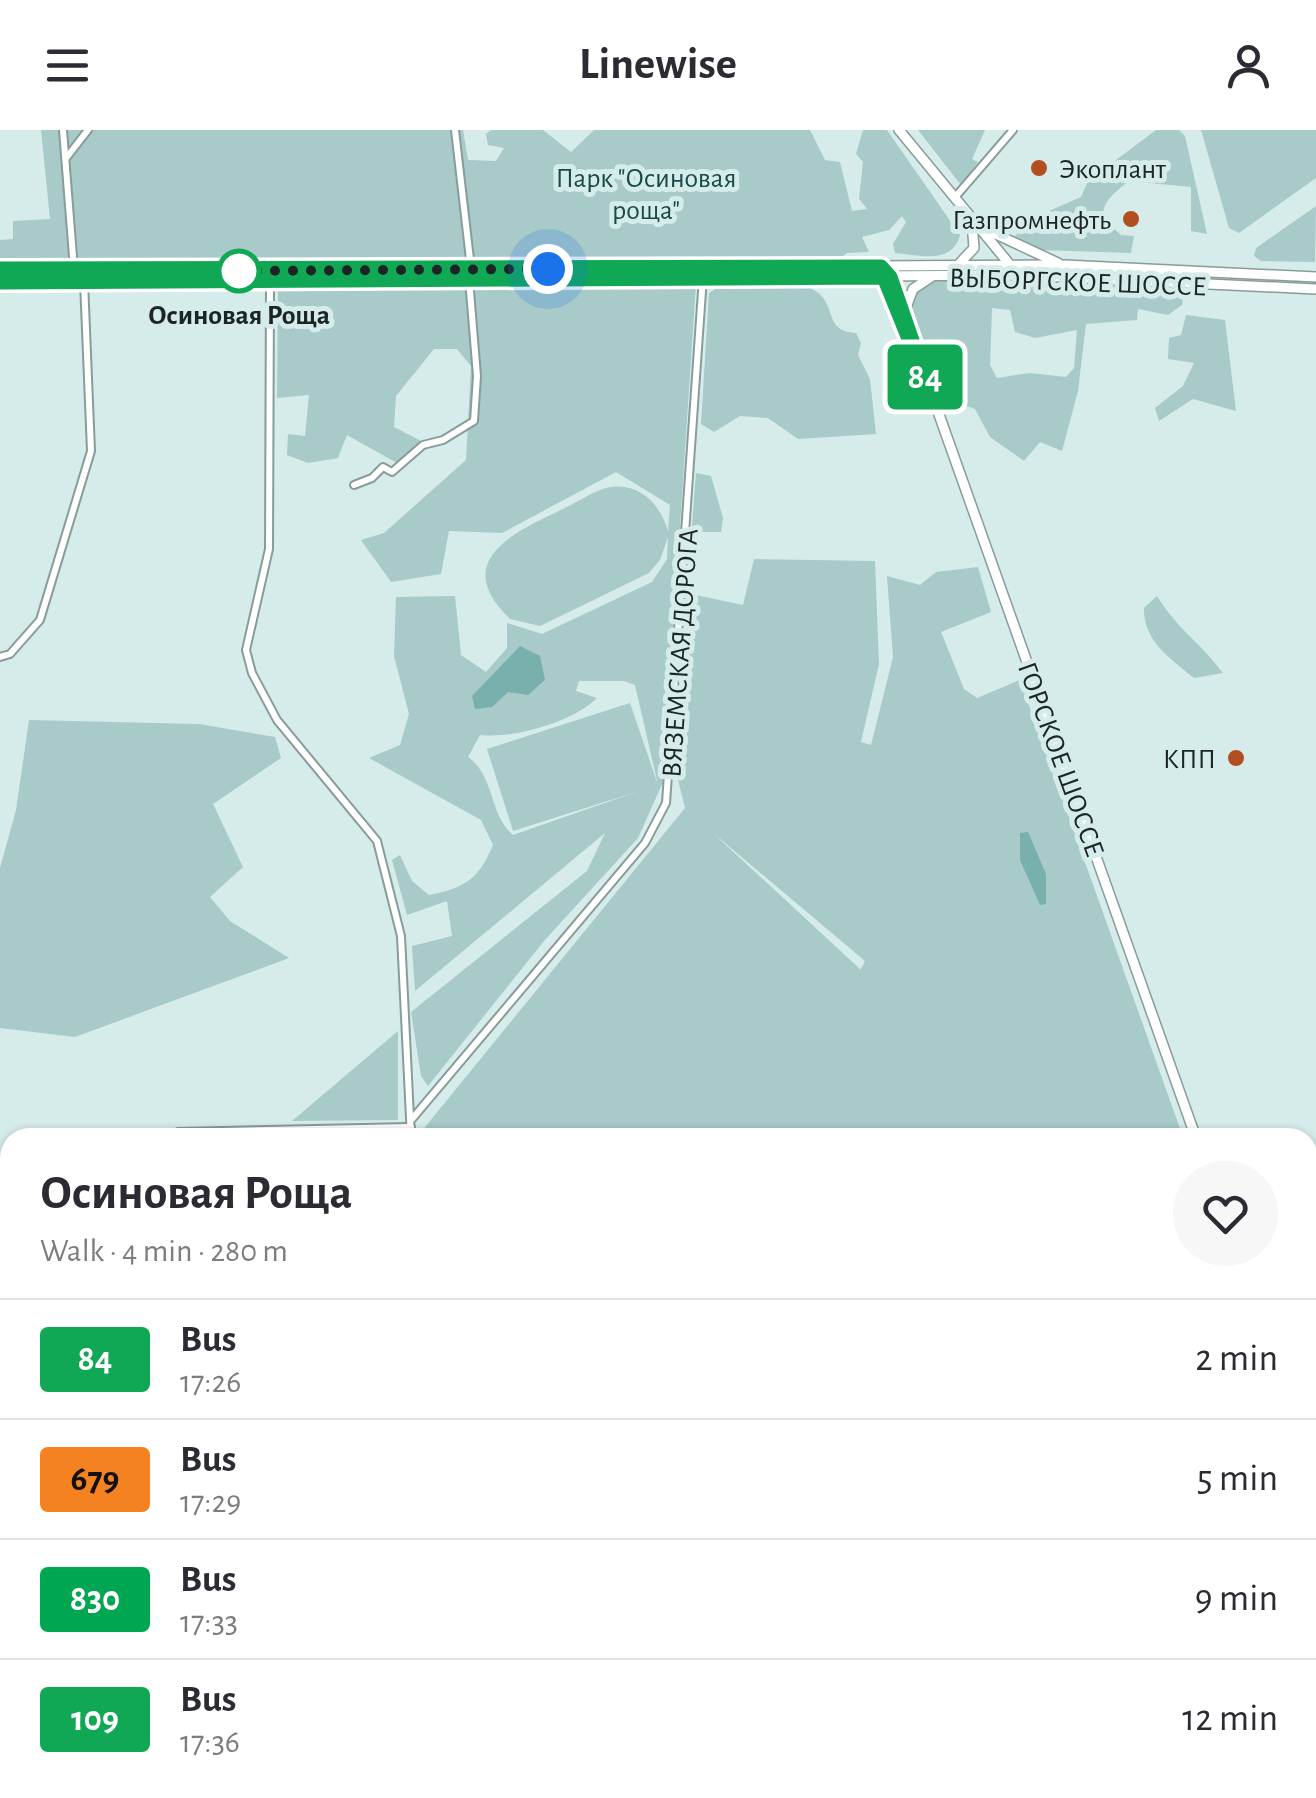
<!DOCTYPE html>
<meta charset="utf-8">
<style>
body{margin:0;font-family:"Alegreya Sans",sans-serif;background:#f7f7f7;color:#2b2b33;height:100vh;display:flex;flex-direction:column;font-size:38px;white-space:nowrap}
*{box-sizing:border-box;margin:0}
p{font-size:32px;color:#7c7c81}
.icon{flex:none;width:55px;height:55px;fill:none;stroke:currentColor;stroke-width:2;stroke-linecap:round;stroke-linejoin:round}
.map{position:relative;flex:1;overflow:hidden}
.details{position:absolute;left:0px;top:998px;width:1318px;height:672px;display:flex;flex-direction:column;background:#fff;border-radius:30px 30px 0 0;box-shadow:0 2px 8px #0004}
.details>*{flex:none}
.badge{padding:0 20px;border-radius:8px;font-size:35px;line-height:65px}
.you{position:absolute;width:50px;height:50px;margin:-25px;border:8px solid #fff;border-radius:50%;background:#1a73e8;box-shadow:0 0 0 15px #1a73e833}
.map>.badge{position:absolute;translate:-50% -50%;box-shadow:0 0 0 5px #fff}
.round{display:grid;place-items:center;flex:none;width:105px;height:105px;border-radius:52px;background:#f7f7f7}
.head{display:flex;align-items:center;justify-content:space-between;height:170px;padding:0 40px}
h1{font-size:48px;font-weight:700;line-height:75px}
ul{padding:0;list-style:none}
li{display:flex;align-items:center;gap:30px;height:120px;padding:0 40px;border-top:2px solid #e1e1e2}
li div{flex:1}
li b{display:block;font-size:38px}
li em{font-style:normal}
li .badge{min-width:110px;font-weight:700;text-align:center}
header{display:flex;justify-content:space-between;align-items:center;height:130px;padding:0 40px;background:#fff;font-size:45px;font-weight:700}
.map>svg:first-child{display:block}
</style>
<header><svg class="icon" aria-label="menu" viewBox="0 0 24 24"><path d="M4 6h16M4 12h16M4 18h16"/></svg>Linewise<svg class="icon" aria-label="person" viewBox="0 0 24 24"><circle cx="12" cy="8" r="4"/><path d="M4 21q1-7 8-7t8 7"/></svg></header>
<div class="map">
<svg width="1316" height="1668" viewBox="0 0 1316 1668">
<rect width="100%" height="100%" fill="#d5eceb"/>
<g fill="#a8cac8" fill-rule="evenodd">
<path d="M41 0H453L461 70 458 0H463L468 30 496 31 504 18 488 15 486 4 491 0H543L571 22 594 0H810L825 30 840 32 852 81 867 79 859 69 863 32 856 24 863 0H887L960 105C952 135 919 125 895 123L893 114 906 92 902 86 889 100 862 107 869 122 847 123 842 127 0 130V110L13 109V91L50 89Z"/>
<path d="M918 0H985L972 29 978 32 961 55Z"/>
<path d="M1156 0H1179L1185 6 1207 104 1191 101V57L1129 51C1117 61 1101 71 1103 89L1121 105 1134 106 1131 123 1041 120 1015 106 1033 88 1081 67 1088 51Z"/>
<path d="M1201 0H1316V48L1239 103 1229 98Z"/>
<path d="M1316 76 1315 132 1261 131 1254 126 1256 118Z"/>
<path d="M795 150C804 155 819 161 824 169 835 187 829 201 856 203L861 213 858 225 870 249 876 304 798 309 768 288 740 286 714 302 701 294 709 163 724 153Z"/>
<path d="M936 151 1115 155 1183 166 1182 175 1168 185 1138 179 1137 190 1086 194 1078 261 1062 321 1040 312 1024 331 990 307 975 279 947 269 910 184 916 161ZM992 178 1010 180 1015 202 1035 208 1077 200 1074 238 1066 247 1030 243 997 248 990 235Z"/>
<path d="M696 154 663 652 638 708 544 811 428 956 421 946 411 882 587 741 605 703 415 861 412 816 452 806 447 771 407 785 392 730 400 725 412 751 429 765C465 758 479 749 493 715L481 690 369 628 400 615 409 584 394 526 396 467 455 466 461 525 486 542 507 518V493L542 504 652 452 667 429 668 407 660 430 649 443 540 496 510 489C450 431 513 403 561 380 576 373 596 359 611 357 641 353 661 376 668 401L670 375 616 342 502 403 449 401 441 444 391 452 361 410 384 403 466 330 471 236 457 219H434L396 266 394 297 421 311 397 333 347 305 338 328 308 333 287 325 288 304 305 306 309 265 277 268 278 159ZM579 551H624L635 555 658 655 630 573 487 619 513 701 639 661 513 705C489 685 495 646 468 627L480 605C513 609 573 592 597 568L576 561Z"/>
<path d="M1186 185 1225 190 1236 281 1193 269 1159 291 1155 278 1183 256 1194 233 1168 229 1169 208 1181 205Z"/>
<path d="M696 343 711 346 723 388 721 402H695L692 396Z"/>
<path d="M754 429 875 431 879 534 861 612 871 615 893 527 887 446 920 455 936 442 978 437 991 482 941 502 964 559 977 568 1020 550 1183 1007 425 1008V997L685 678 677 646 691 464 743 475ZM713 703 865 831 861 839H860Z"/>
<path d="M1157 466C1178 500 1200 512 1223 543L1194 548C1171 529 1143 511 1144 478Z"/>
<path d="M29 590 199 594 275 607 281 628 213 674 243 737 210 767 230 791 289 828 75 907 0 898V738L16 680Z"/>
<path d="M398 901V990L292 991Z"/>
<path d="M10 1224V1660H243L246 1668H0V1230Z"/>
<path d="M430 1660H643L635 1668H430Z"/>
</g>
<g fill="#78b0ae">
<path d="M520 516 540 526 545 550 528 565 508 562 492 577 475 579 472 566Z"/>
<path d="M1028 702 1046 744V774L1040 775 1020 730V703Z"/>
</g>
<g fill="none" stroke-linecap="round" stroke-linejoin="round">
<path stroke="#78b0ae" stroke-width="2.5" d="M627 1668 635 1660"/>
<g stroke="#879c9b" stroke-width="10">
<g id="street">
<path d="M63 0 74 139"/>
<path d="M455 0 471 138"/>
<path d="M67 27 88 0"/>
<path d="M957 65 1013 0"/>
<path d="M270 151 269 419 246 520 252 543 277 590 377 711 401 806 411 1008"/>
<path d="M354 355 372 348 383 337 392 342 423 315 443 310 474 291 477 246 469 149"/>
<path d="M0 527 10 524 40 490 91 321 84 151"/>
<path d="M412 989 645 713 666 673 703 147"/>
<path d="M168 1008 178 1002 411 997"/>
<path d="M0 1083 10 1079"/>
<path d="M424 1660V1668"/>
<path d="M809 1660 813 1668"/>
<path d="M998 1660 1002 1668"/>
<path d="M1172 1668V1660"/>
<path d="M1260 1668 1261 1660"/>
</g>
</g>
<g stroke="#879c9b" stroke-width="12">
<g id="secondary">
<path d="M884 141 893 155 1196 1008"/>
<path d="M904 183 913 159 931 147"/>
<path d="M1308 1313 1316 1336"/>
<path d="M1308 1577 1316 1575"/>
<path d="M1308 1608 1316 1611"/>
<path d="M707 1668 713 1660"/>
</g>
</g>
<g stroke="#879c9b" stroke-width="12">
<g id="primary">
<path d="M899 0 1011 136"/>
<path d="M987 100 1058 133"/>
<path d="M958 135 974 118 972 92"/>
<path d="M0 140 1065 135 1316 147"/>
<path d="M0 152 1019 145 1316 159"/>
</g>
</g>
<use href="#street" stroke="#fff" stroke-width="6"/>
<use href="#secondary" stroke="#fff" stroke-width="9"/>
<use href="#primary" stroke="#fff" stroke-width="9"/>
<g stroke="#303a3a" stroke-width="2.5" stroke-dasharray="15 8" stroke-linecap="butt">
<path d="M1308 1204 1316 1200"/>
<path d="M649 1668 657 1660"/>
<path d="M678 1668 685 1660"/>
</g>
</g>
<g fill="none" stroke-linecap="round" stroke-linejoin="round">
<g stroke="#fff" stroke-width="22">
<path id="line" d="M0 139 881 137 890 147 926 251 884 147 0 152"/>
</g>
<use href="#line" stroke="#10a855" stroke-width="15"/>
<path stroke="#1c2525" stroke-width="10" stroke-dasharray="0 18" d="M239 141 548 139"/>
</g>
<g fill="#b34e20" stroke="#d5eceb" stroke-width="4">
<circle cx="1039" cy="38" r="10"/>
<circle cx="1131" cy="89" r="10"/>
<circle cx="1236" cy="628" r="10"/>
</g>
<circle fill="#fff" stroke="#10a855" stroke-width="5" cx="239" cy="141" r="20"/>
<g text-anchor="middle" stroke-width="10" stroke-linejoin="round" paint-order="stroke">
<g font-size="28" fill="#1c2525" stroke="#d5eceb" text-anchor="end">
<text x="1059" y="48" text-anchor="start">Экоплант</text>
<text x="1111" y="99">Газпромнефть</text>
<text x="1216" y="638">КПП</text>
</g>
<g font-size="28" fill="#174a48" stroke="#d5eceb">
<text x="646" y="57">Парк "Осиновая<tspan x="646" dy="32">роща"</tspan></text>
</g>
<g font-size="28" fill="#1c2525" stroke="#d5eceb">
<text transform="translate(1078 151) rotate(2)" y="10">ВЫБОРГСКОЕ ШОССЕ</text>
<text transform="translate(679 523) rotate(-86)" y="10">ВЯЗЕМСКАЯ ДОРОГА</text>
<text transform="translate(1062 629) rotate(70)" y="10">ГОРСКОЕ ШОССЕ</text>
</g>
<g font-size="28" font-weight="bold" fill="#1c2525" stroke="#d5eceb">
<text x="239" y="194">Осиновая Роща</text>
</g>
</g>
</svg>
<div class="you" style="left:548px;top:139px"></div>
<b class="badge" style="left:925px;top:247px;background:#10a855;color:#fff">84</b>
<section class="details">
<div class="head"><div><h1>Осиновая Роща</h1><p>Walk · 4 min · 280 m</p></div><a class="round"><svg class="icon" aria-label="heart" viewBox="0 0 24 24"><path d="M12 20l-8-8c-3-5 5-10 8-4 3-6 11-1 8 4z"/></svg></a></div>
<ul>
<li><span class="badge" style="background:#10a855;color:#fff">84</span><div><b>Bus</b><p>17:26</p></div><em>2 min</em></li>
<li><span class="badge" style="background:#f58220;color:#111">679</span><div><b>Bus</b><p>17:29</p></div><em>5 min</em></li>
<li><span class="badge" style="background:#00a651;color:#fff">830</span><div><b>Bus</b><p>17:33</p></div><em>9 min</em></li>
<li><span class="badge" style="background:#10a855;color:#fff">109</span><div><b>Bus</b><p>17:36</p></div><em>12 min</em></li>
</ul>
</section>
</div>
